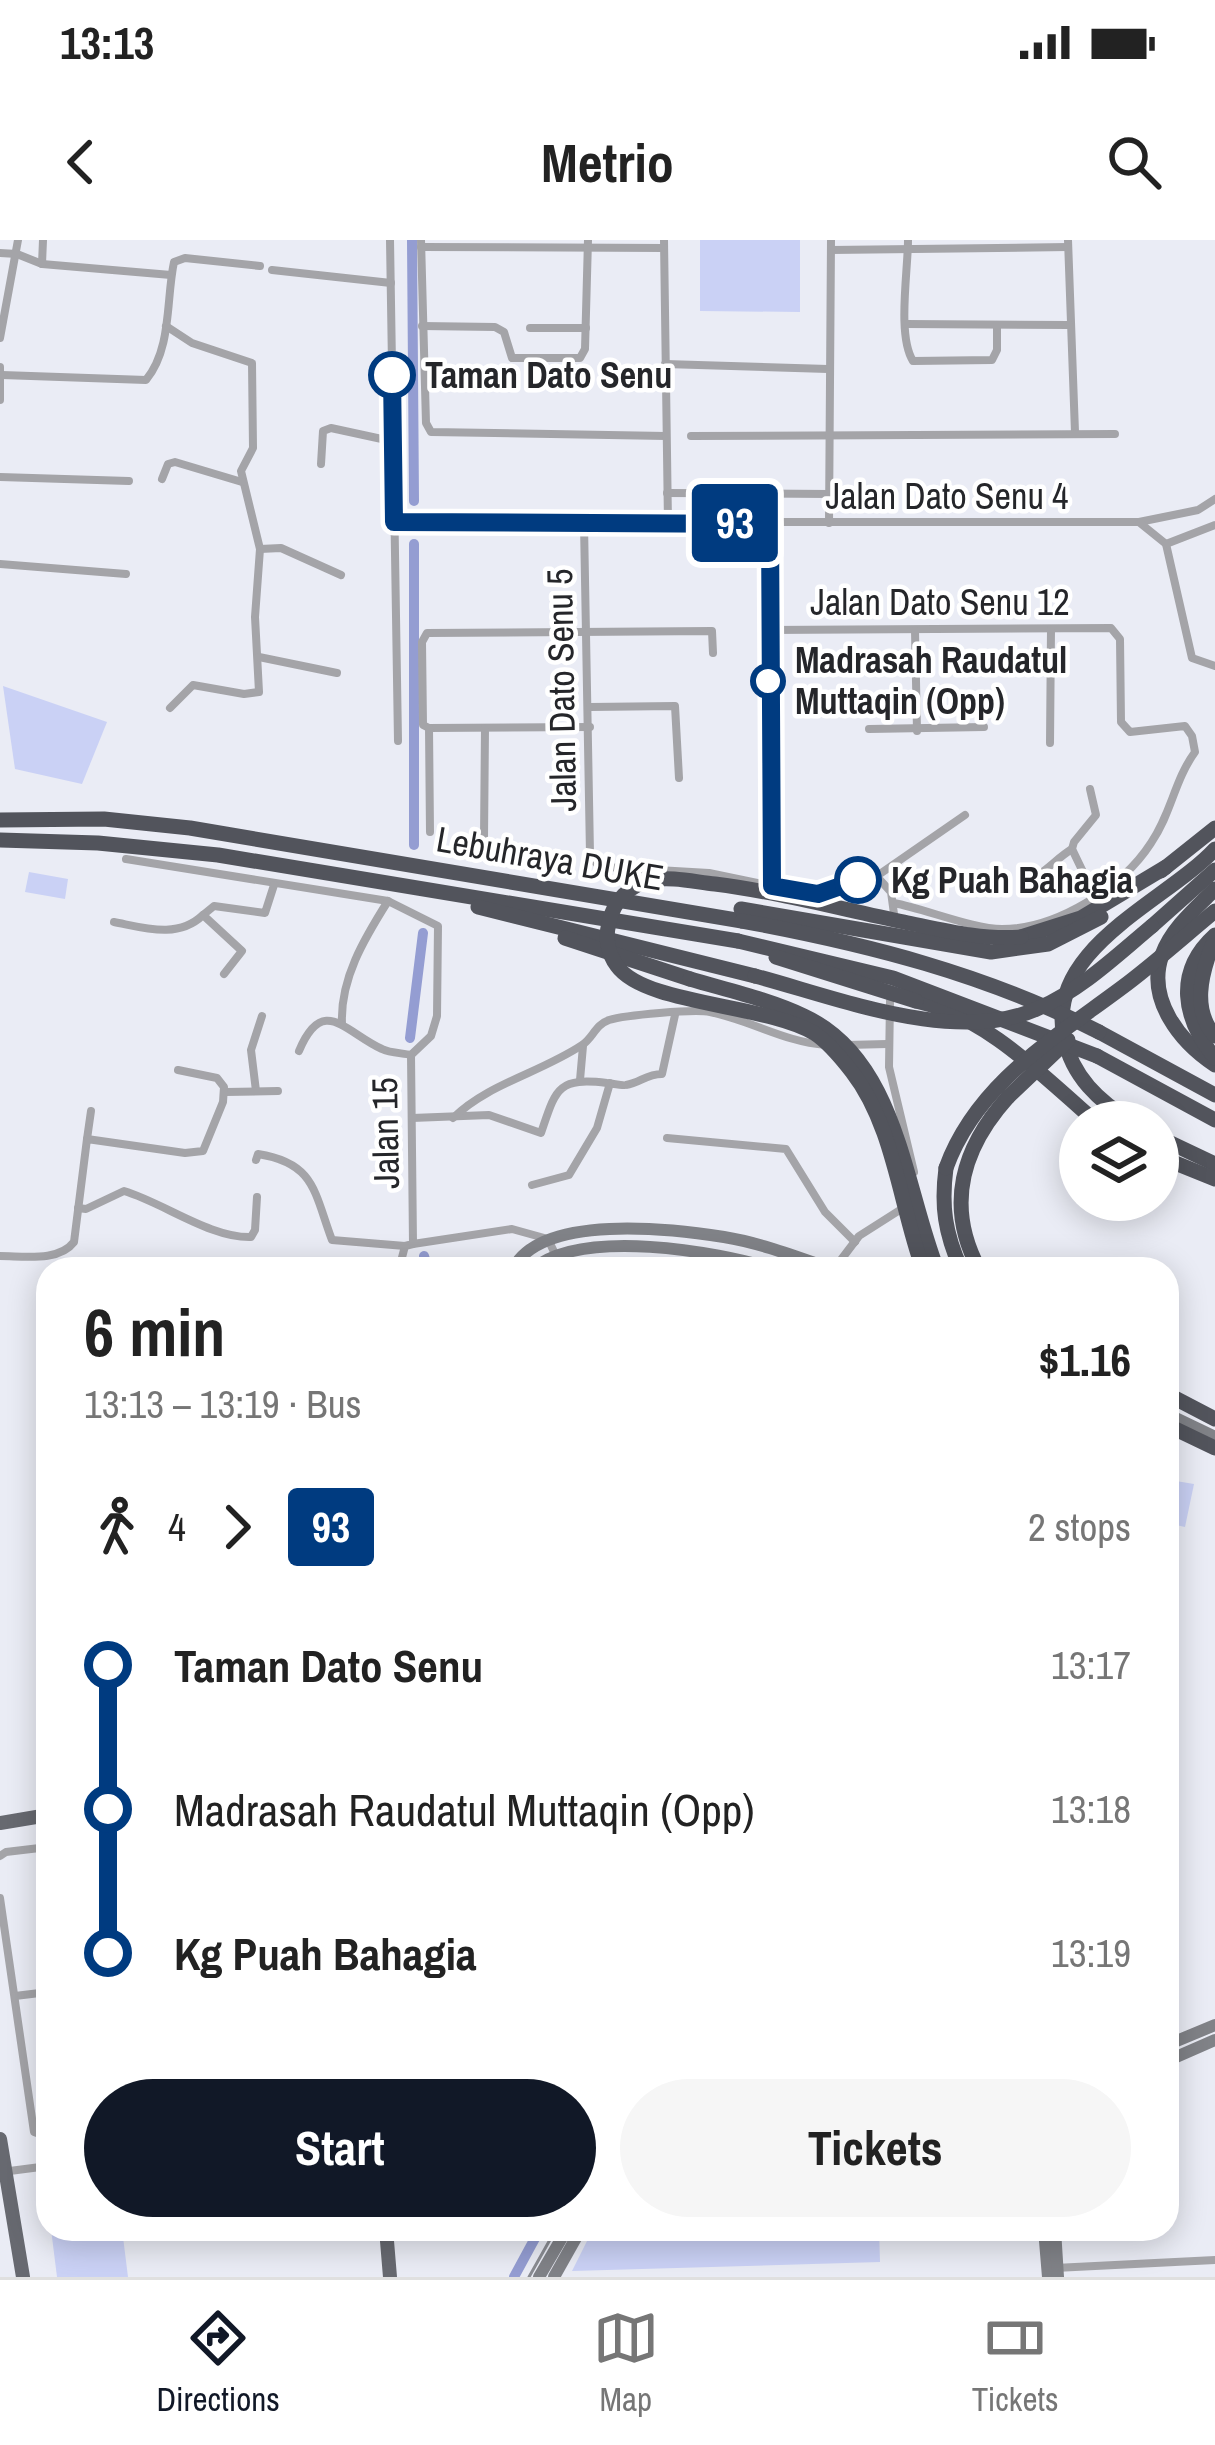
<!DOCTYPE html>
<meta charset="utf-8">
<style>
body{margin:0;font-family:"Archivo Narrow",sans-serif;background:#f6f6f6;color:#222;height:100vh;display:flex;flex-direction:column;font-size:45px;white-space:nowrap}
*{box-sizing:border-box;margin:0}
p{font-size:39px;color:#767676}
.icon{flex:none;width:66px;height:66px;fill:none;stroke:currentColor;stroke-width:2;stroke-linecap:round;stroke-linejoin:round}
.map{position:relative;flex:1;overflow:hidden}
.panel{position:absolute;left:36px;top:1017px;width:1143px;height:984px;display:flex;flex-direction:column;background:#fff;border-radius:36px;box-shadow:0 6px 30px #0003}
.panel>*{flex:none}
.badge{padding:0 24px;border-radius:9px;font-size:42px;line-height:78px}
.tools{position:absolute;left:1059px;top:861px;display:grid;gap:24px}
.tools a{display:grid;place-items:center;width:120px;height:120px;border-radius:50%;background:#fff;box-shadow:0 6px 30px #0003;font-size:60px}
.map>.badge{position:absolute;translate:-50% -50%;box-shadow:0 0 0 6px #fff}
.legs{display:flex;align-items:center;gap:18px;height:132px;padding:0 48px;font-size:39px}
.legs p{margin-inline-start:auto}
.overview{display:flex;align-items:center;justify-content:space-between;height:204px;padding:0 48px}
h1{font-size:66px;font-weight:800;line-height:90px}
.action{display:flex;gap:24px;margin-top:auto;padding:24px 48px}
.action a{flex:1;height:138px;border-radius:72px;background:#111827;color:#fff;font-size:48px;font-weight:800;line-height:138px;text-align:center}
.action a+a{background:#f6f6f6;color:#222}
ul{padding:0 48px;list-style:none}
li{display:flex;align-items:center;gap:42px;height:144px;font-size:45px}
li i{display:grid;place-items:center;width:18px;height:100%;margin:0 15px;background:currentColor}
li i::after{content:'';width:30px;height:30px;margin:-15px;border:9px solid;border-radius:50%;background:#fff}
li p{margin-inline-start:auto}
li:first-child i{background:linear-gradient(#0000 50%,currentColor 0)}
li:last-child i{background:linear-gradient(currentColor 50%,#0000 0)}
.status{display:flex;justify-content:space-between;align-items:center;height:84px;padding:0 60px;background:#fff;direction:ltr}
.status svg{height:33px;fill:currentColor}
header{display:flex;justify-content:space-between;align-items:center;height:156px;padding:0 48px;background:#fff;font-size:54px;font-weight:800}
.tab-bar{display:flex;justify-content:space-around;align-items:center;height:168px;border-top:3px solid #e0e0e0;background:#fff;font-size:33px;color:#767676}
.tab-bar a{display:grid;justify-items:center;gap:6px}
.tab-bar .on{color:#111827}
.map>svg:first-child{display:block}
</style>
<div class="status"><b>13:13</b><svg viewBox="0 0 49 12"><path d="M0 12V9h3v3zM5 12V6h3v6zM10 12V3h3v9zM15 12V0h3v12zM26 1h20v11H26zM47 4h2v5h-2z"/></svg></div>
<header><svg class="icon" aria-label="back" viewBox="0 0 24 24"><path d="M15 5l-7 7 7 7"/></svg>Metrio<svg class="icon" aria-label="search" viewBox="0 0 24 24"><circle cx="10" cy="10" r="6"/><path d="M15 15l6 6"/></svg></header>
<div class="map">
<svg width="1215" height="2037" viewBox="0 0 1215 2037">
<rect width="100%" height="100%" fill="#eaecf5"/>
<g fill="#cad1f5">
<path d="M700 0H800V72L700 71Z"/>
<path d="M3 446 107 482 82 544 15 529Z"/>
<path d="M29 632 68 639 65 659 25 652Z"/>
<path d="M1170 1240 1194 1244 1185 1287 1167 1283Z"/>
<path d="M51 1989H122L128 2037H57Z"/>
<path d="M593 1989H879L880 2022 572 2031Z"/>
</g>
<g fill="none" stroke-linecap="round" stroke-linejoin="round">
<g stroke="#949dd2" stroke-width="10">
<path d="M412 0 414 261"/>
<path d="M414 605V304"/>
<path d="M410 798 423 693"/>
<path d="M424 1016 428 1029"/>
<path d="M514 2037 540 1989"/>
</g>
<g stroke="#a4a4a8" stroke-width="8">
<path d="M390 0 398 501"/>
<path d="M421 0 426 183 431 192 666 196"/>
<path d="M664 0 668 283"/>
<path d="M908 0C908 31 897 96 913 121L992 120 997 110V85"/>
<path d="M1068 0 1075 192"/>
<path d="M421 7 664 8"/>
<path d="M831 10 1068 7"/>
<path d="M0 13 17 14 42 24 171 35"/>
<path d="M42 24 43 0"/>
<path d="M272 30 391 43"/>
<path d="M906 84 1069 85"/>
<path d="M166 86 192 103 252 123 253 208 241 231 260 309 255 377 259 452 244 454 193 445 170 468"/>
<path d="M422 86 495 87 504 92 512 118H580L585 109 588 0"/>
<path d="M530 88H586"/>
<path d="M0 98 18 0"/>
<path d="M665 124 828 129"/>
<path d="M0 127V160"/>
<path d="M2 135 146 140C172 109 166 59 174 22L185 18 260 26"/>
<path d="M691 196 1115 194"/>
<path d="M321 224 323 191 331 188 391 201"/>
<path d="M0 237 129 241"/>
<path d="M162 239 168 224 175 222 242 242"/>
<path d="M667 253 829 254"/>
<path d="M395 282H1139L1198 270 1215 259"/>
<path d="M829 283 831 0"/>
<path d="M1140 283 1166 304 1192 418 1215 426"/>
<path d="M584 284 590 614 596 623 606 627 709 633 762 644"/>
<path d="M771 284 772 646"/>
<path d="M1166 304 1215 285"/>
<path d="M260 309 281 308 341 335"/>
<path d="M0 324 126 334"/>
<path d="M768 390 1111 388 1120 399 1121 482 1130 492 1185 486 1192 496 1195 512C1174 541 1172 572 1151 603 1122 648 1056 689 1002 689 974 689 925 669 894 663"/>
<path d="M915 391 917 491"/>
<path d="M259 417 337 433"/>
<path d="M590 467 675 466 679 538"/>
<path d="M429 488 590 487"/>
<path d="M869 489 984 487"/>
<path d="M1050 503 1051 389"/>
<path d="M1090 549 1096 575 1074 602 1072 609 1095 657"/>
<path d="M430 592 429 488 423 485 422 402 427 393 712 391 713 413"/>
<path d="M484 599 485 488"/>
<path d="M126 619 388 661"/>
<path d="M874 638 965 575"/>
<path d="M1024 642C1044 635 1054 620 1072 609"/>
<path d="M806 654C832 655 853 637 880 640L891 652 894 674"/>
<path d="M203 675 214 666 265 673 274 645"/>
<path d="M114 682C145 688 178 699 203 675L242 711 224 734"/>
<path d="M890 761 889 827 914 932"/>
<path d="M342 784C340 739 364 699 388 661L438 686 437 776 431 796 411 815 413 1004 405 1006 399 1029"/>
<path d="M847 805 887 804"/>
<path d="M299 811C323 754 345 792 382 809 390 813 402 813 411 815"/>
<path d="M580 840 583 806"/>
<path d="M256 851 251 810 262 776"/>
<path d="M226 852 278 851"/>
<path d="M412 878 489 875 541 893C556 849 557 837 607 843 609 843 624 846 626 845 640 843 646 834 662 834L675 775"/>
<path d="M453 878C489 843 540 833 582 805 593 798 595 785 609 780 625 775 694 769 710 772 750 780 784 802 826 805"/>
<path d="M667 898 786 909 825 972 855 1002"/>
<path d="M87 899 91 871"/>
<path d="M256 920 258 914C315 923 314 952 332 1000L405 1006"/>
<path d="M532 945 569 935 597 888 610 843"/>
<path d="M78 968 86 969 124 951C164 963 210 998 251 997L255 990 257 957"/>
<path d="M413 1004 512 989 548 999 555 1014"/>
<path d="M0 1016C24 1016 59 1022 74 1002L87 899 185 913 203 911 223 862 224 847 217 838 178 830"/>
<path d="M834 1029 859 996 903 968"/>
<path d="M0 1616 6 1612 48 1607"/>
<path d="M0 1658 34 1892 48 1897"/>
<path d="M15 1756 48 1752"/>
<path d="M2 1932 48 1926"/>
<path d="M885 1989H899"/>
<path d="M1055 2028 1215 2020"/>
</g>
<g stroke="#808287" stroke-width="12">
<path d="M513 1029C541 973 672 989 724 997 761 1003 797 1017 832 1029"/>
<path d="M533 1029C582 988 716 1011 773 1029"/>
<path d="M1167 1174 1215 1197"/>
<path d="M1167 1805 1215 1785"/>
<path d="M1167 1821 1215 1800"/>
<path d="M1044 1989 1048 2037"/>
<path d="M1055 1989 1058 2037"/>
<path d="M539 2037 567 1989"/>
<path d="M554 2037 581 1989"/>
</g>
<g stroke="#676970" stroke-width="14">
<path d="M0 1583 48 1575"/>
<path d="M0 1899 23 2037"/>
<path d="M386 1989 390 2037"/>
</g>
<g stroke="#52545c" stroke-width="15">
<path d="M0 580 104 579 190 588 742 681"/>
<path d="M0 600 98 603 218 615 738 701"/>
<path d="M1161 631 1215 588"/>
<path d="M1215 649C1196 668 1172 688 1162 715 1146 759 1180 802 1215 825"/>
<path d="M478 667 755 736"/>
<path d="M1152 686 1215 630"/>
<path d="M1215 695C1174 732 1183 779 1215 818"/>
<path d="M1021 697 1081 678 1166 627"/>
<path d="M565 698 690 739"/>
<path d="M1212 706C1201 735 1192 770 1215 796"/>
<path d="M916 761C986 776 1044 837 1096 882"/>
<path d="M1099 792 1215 855"/>
<path d="M1097 816 1215 880"/>
<path d="M1132 882C1099 861 1072 837 1064 797 1045 708 1167 661 1215 609"/>
<path d="M1158 897 1215 924"/>
<path d="M1158 916 1215 939"/>
<path d="M946 928C941 966 945 993 961 1029"/>
<path d="M979 1029C945 966 962 908 1008 857"/>
<path d="M1167 1154 1215 1179"/>
<path d="M1167 1185 1215 1208"/>
</g>
<path stroke="#8a8c92" stroke-width="3" d="M529 2037 556 1989"/>
<g stroke="#52545c" stroke-width="15">
<path d="M741 669 991 712 1048 704 1101 677"/>
<path d="M742 681C867 704 985 734 1099 792"/>
<path d="M738 701 893 738 1097 816"/>
<path d="M776 717 916 761"/>
<path d="M755 736C838 758 957 806 1039 768 1082 749 1116 716 1152 686"/>
<path d="M690 739C727 750 768 759 804 776 897 819 904 945 937 1029"/>
<path d="M1008 857 1068 800"/>
<path d="M946 928C977 842 1058 796 1128 743 1158 720 1186 695 1215 671"/>
<path d="M923 1029C900 966 894 886 852 832 842 819 828 802 814 793 765 764 645 765 617 726 608 714 605 698 609 683 613 661 630 645 651 640 671 636 695 642 715 644 778 652 841 669 904 682 943 690 981 700 1021 697"/>
</g>
</g>
<g fill="none" stroke-linecap="round" stroke-linejoin="round">
<g stroke="#fff" stroke-width="27">
<path id="line-1" d="M392 135 394 282 770 284 772 646 818 654 858 640"/>
</g>
<use href="#line-1" stroke="#003b80" stroke-width="18"/>
</g>
<g fill="#fff" stroke="#003b80" stroke-width="6">
<circle cx="392" cy="135" r="21"/>
<circle cx="768" cy="441" r="15"/>
<circle cx="858" cy="640" r="21"/>
</g>
<g text-anchor="middle" stroke-width="9" stroke-linejoin="round" paint-order="stroke">
<g font-size="36" font-weight="bold" fill="#25262a" stroke="#fff" text-anchor="start">
<text x="425" y="148">Taman Dato Senu</text>
<text x="795" y="433">Madrasah Raudatul<tspan x="795" dy="41">Muttaqin (Opp)</tspan></text>
<text x="891" y="653">Kg Puah Bahagia</text>
</g>
<g font-size="36" fill="#25262a" stroke="#fff">
<text x="947" y="269">Jalan Dato Senu 4</text>
<text x="940" y="375">Jalan Dato Senu 12</text>
<text transform="translate(561 450) rotate(-91)" y="13">Jalan Dato Senu 5</text>
<text transform="translate(550 618) rotate(10)" y="13">Lebuhraya DUKE</text>
<text transform="translate(385 893) rotate(-91)" y="13">Jalan 15</text>
</g>
</g>
</svg>
<div class="tools">
<a><svg class="icon" aria-label="layers" viewBox="0 0 24 24"><path d="M12 4l9 5-9 5-9-5zM3 14l9 5 9-5"/></svg></a>
</div>
<b class="badge" style="left:735px;top:283px;background:#003b80;color:#fff">93</b>
<section class="panel">
<div class="overview"><div><h1>6 min</h1><p>13:13 – 13:19 · Bus</p></div><b>$1.16</b></div>
<div class="legs"><svg class="icon" aria-label="walk" viewBox="0 0 24 24"><circle cx="13" cy="4" r="2"/><path d="M13 8l-2 6 4 7M11 14l-3 7M7 12l3-4h3l4 4"/></svg>4<svg class="icon" aria-label="forward" viewBox="0 0 24 24"><path d="M9 5l7 7-7 7"/></svg><b class="badge" style="background:#003b80;color:#fff">93</b><p>2 stops</p></div>
<ul>
<li><i style="color:#003b80"></i><b>Taman Dato Senu</b><p>13:17</p></li>
<li><i style="color:#003b80"></i><span>Madrasah Raudatul Muttaqin (Opp)</span><p>13:18</p></li>
<li><i style="color:#003b80"></i><b>Kg Puah Bahagia</b><p>13:19</p></li>
</ul>
<div class="action"><a>Start</a><a>Tickets</a></div>
</section>
</div>
<nav class="tab-bar">
<a class="on"><svg class="icon" aria-label="directions" viewBox="0 0 24 24"><path d="M12 3l9 9-9 9-9-9zM9 14v-3h6M13 9l2 2-2 2"/></svg>Directions</a>
<a><svg class="icon" aria-label="map" viewBox="0 0 24 24"><path d="M3 6l6-2 6 2 6-2v14l-6 2-6-2-6 2zM9 4v14M15 6v14"/></svg>Map</a>
<a><svg class="icon" aria-label="tickets" viewBox="0 0 24 24"><path d="M3 7h18v10H3zM15 7v10"/></svg>Tickets</a>
</nav>
